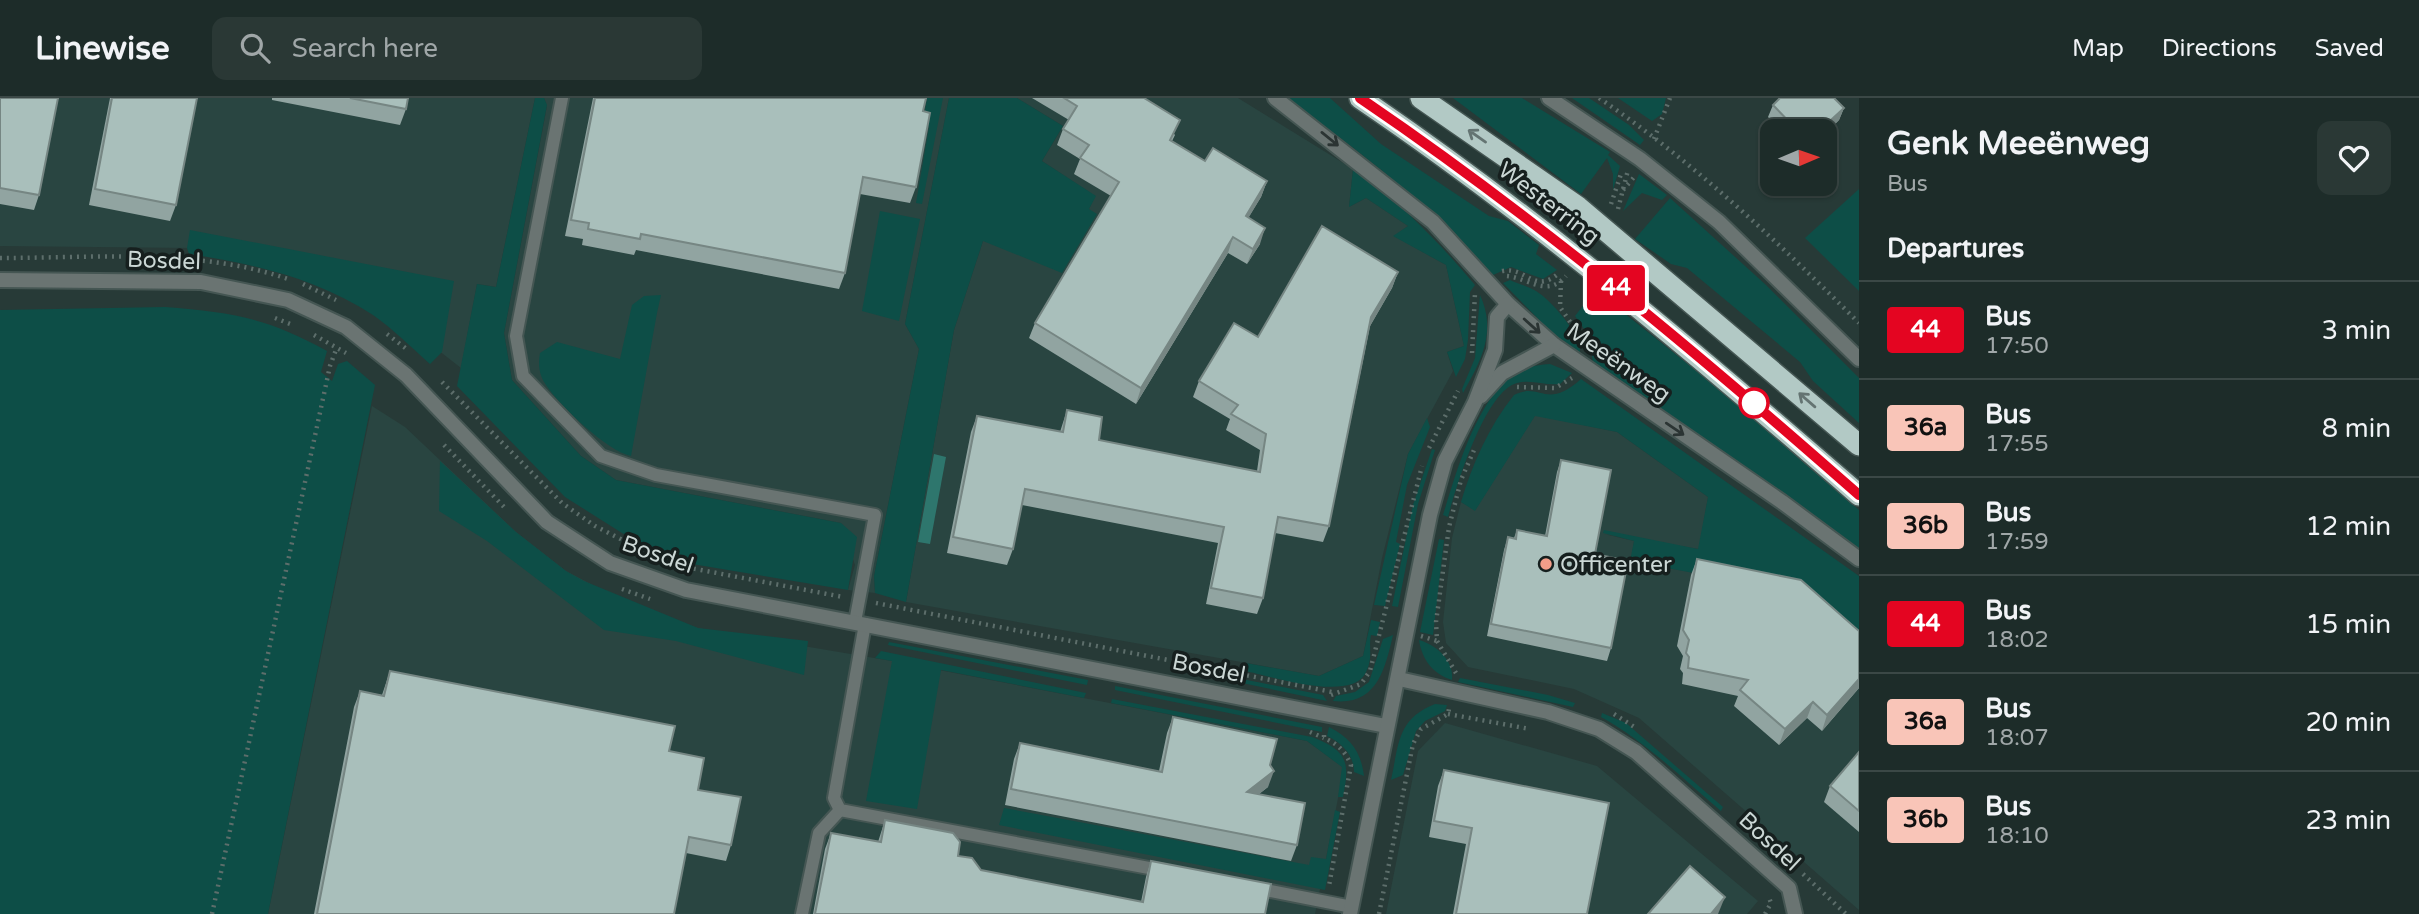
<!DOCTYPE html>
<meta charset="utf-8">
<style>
body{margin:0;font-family:"Varela Round",sans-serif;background:#2a3835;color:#f1f3f6;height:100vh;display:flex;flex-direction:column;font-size:26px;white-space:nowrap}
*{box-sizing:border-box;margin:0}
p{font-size:23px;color:#a0a7a8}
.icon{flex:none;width:38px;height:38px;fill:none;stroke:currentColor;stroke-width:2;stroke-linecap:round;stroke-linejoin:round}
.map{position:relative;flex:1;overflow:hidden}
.panel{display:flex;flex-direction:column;background:#1d2c29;width:560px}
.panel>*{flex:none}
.badge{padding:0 14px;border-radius:5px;font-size:24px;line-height:46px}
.needle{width:46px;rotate:88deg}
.tools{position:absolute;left:1760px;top:21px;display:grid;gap:14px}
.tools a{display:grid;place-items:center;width:77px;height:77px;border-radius:14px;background:#1d2c29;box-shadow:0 2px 5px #0004,0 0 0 2px #3b4846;font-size:35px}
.map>.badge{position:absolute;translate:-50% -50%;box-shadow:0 0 0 4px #fff}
h2{padding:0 28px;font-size:26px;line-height:63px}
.round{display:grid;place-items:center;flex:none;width:74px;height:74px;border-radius:14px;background:#2a3835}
.summary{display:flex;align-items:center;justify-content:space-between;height:119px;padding:0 28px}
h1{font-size:33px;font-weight:700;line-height:52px}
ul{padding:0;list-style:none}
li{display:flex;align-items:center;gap:21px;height:98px;padding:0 28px;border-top:2px solid #3b4846}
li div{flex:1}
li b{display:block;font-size:26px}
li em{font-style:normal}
li .badge{min-width:77px;font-weight:700;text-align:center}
header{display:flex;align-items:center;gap:42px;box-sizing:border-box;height:98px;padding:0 35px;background:#1d2c29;border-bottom:2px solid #3b4846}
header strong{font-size:33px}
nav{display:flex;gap:38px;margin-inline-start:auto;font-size:24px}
.search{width:490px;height:63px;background:#2a3835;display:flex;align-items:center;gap:18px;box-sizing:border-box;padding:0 24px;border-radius:14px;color:#a0a7a8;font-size:26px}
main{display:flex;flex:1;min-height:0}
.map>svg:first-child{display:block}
</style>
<header>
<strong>Linewise</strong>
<div class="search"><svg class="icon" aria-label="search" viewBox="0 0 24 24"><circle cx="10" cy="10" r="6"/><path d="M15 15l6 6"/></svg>Search here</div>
<nav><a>Map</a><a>Directions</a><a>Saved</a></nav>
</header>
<main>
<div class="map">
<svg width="1859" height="816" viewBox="0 0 1859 816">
<rect width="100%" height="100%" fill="#273a37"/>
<g fill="#294541">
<path d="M0 0H535L496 189 477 186 461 270 355 187 193 150 0 148Z"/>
<path d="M544 0H949L905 226 919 251 874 478 875 495 848 492 855 467 841 425 616 382 581 358 512 282 504 235 547 8Z"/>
<path d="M1017 0H1238L1353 71 1349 109 1366 100 1408 128 1394 138 1446 167 1464 248 1447 254 1453 273 1408 356 1382 460 1363 558 1319 578 906 504 954 232 983 143 1089 111 1095 98 1042 63 1063 28Z"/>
<path d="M372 308 405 329 516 434 566 473 629 506 698 530 892 563 1307 643 1344 670 1315 816H268Z"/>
<path d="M1535 317 1617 334 1708 399 1699 451 1604 436 1634 443 1631 463 1796 494 1859 550V812L1639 620 1574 591 1468 569 1446 545 1443 524 1452 440 1461 404 1475 412Z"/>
<path d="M1445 625 1597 668 1758 803 1747 816H1386L1418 653Z"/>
</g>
<g fill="#0d4e47">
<path d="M535 0H544L547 7 504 235 512 282 581 358 616 382 841 425 857 439 848 492 680 464 622 435 565 399 457 288 477 186 496 189Z"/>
<path d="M927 0H943L922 106 916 105 929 29 923 25Z"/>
<path d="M949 0H1017L1063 28 1042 63 1096 98 1089 111 1097 116 1062 175 983 143 954 232 906 504 875 495 874 478 919 251 905 226Z"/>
<path d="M1284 0H1330L1381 46 1489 118 1508 123 1539 147 1536 156 1557 172 1543 181 1511 169 1493 177C1431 110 1360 51 1284 0Z"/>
<path d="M1453 0H1522L1610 54 1608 57 1620 68 1613 92V76L1607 60 1581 96Z"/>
<path d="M1572 0H1589L1629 27 1644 42 1640 47Z"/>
<path d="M1618 0H1666L1662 16 1652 23Z"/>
<path d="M1353 71C1400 104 1438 143 1475 187L1470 194 1468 242 1465 261 1456 279 1447 254 1464 248 1446 167 1393 138 1408 128 1366 100 1349 109Z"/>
<path d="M1639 76 1667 97 1662 102 1642 95 1623 113Z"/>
<path d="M1859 91V193L1805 140Z"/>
<path d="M1670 100 1766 187 1859 280V325L1813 283 1800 264 1687 170 1671 166 1635 141Z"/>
<path d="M880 113 920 121 899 223 862 213Z"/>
<path d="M190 132 454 183 442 254 430 266C412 250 393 231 373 217 316 180 255 166 189 156L187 150Z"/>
<path d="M1510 182C1518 186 1528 188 1536 193 1551 202 1582 237 1580 255L1551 234 1503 185Z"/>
<path d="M1595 192 1751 316 1859 412V453L1593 265 1589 238 1575 218Z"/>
<path d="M661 197 657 215 631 358C607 353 560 308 546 287 539 277 538 267 540 255L557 244 620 261 632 207 644 198Z"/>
<path d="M1480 197C1497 234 1481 263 1463 295L1462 291 1475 260Z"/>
<path d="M165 209C231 214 268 220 327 253L321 274 332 283 338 266 347 263 375 287 268 816H0V212Z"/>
<path d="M1550 266 1572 275 1560 286C1545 288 1532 281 1517 285 1485 293 1456 389 1448 419L1443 417C1457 372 1472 318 1505 282 1517 270 1535 267 1550 266Z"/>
<path d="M1581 281 1859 478V550L1795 494 1630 463 1634 443 1603 435 1604 432 1698 451 1708 399 1617 334 1535 318 1475 413 1461 404C1472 367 1489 328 1514 297 1540 283 1546 313 1581 281Z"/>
<path d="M1427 320 1430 329 1407 387 1396 444 1400 446 1385 508 1374 507 1408 356Z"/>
<path d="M1432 351 1435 352 1418 406 1398 509 1392 508 1413 407Z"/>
<path d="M440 363 516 434 566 473 584 483 698 530 808 543 804 577 676 543 604 532 487 443 439 413Z"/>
<path d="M1439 441 1444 442 1433 537 1420 534Z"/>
<path d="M1371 522 1380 524 1377 538 1371 537C1368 551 1374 559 1365 576 1349 604 1271 578 1245 573L1246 565 1319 578 1363 558Z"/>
<path d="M1393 537C1385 571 1377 608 1333 603L1336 598 1355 594 1369 584 1383 541Z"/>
<path d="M1419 542C1437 547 1454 563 1452 582 1433 576 1422 562 1419 542Z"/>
<path d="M889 544 1088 582 1087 587 888 547Z"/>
<path d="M881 553 1086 595 1084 600 941 572 917 711 866 703 892 563 875 560Z"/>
<path d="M1460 580 1548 597 1575 605 1573 609 1458 584Z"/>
<path d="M1242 581 1323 597 1327 603 1242 585Z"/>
<path d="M1115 588 1322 629V634L1115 592Z"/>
<path d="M1112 601 1312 639C1348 653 1350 664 1343 699H1338L1342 669 1307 643 1111 605Z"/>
<path d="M1435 606 1447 607 1445 613 1425 623 1416 633 1403 677 1391 682C1399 646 1397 621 1435 606Z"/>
<path d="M1602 615 1626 625 1723 709 1721 713C1682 680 1646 644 1601 619Z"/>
<path d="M1329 629C1351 640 1361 654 1364 678L1354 674C1354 657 1342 645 1327 638Z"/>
<path d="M1004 710 1309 767 1311 759 1326 761 1335 712 1340 714 1325 792 999 727Z"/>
</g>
<path fill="#2e766d" d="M934 356 946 359 930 446 918 444Z"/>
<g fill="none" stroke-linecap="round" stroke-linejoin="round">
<g stroke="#455653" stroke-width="16">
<g id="lane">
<path d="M562 0 516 238 523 278 601 358 656 377 875 417 855 524"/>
<path d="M865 526 834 700 840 712 1165 773"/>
<path d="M1255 790 1352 809"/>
<path d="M802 816 819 735 840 712"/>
</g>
</g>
<g stroke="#455653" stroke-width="18">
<g id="street">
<path d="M1275 0 1433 124 1508 206 1554 247 1782 404 1859 461"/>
<path d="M1549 0 1640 61 1719 124 1859 261"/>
<path d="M0 182 201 184 288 202 346 229 406 277 547 424 610 465 686 492 1386 628"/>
<path d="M1481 298 1502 275 1554 247"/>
<path d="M1399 581 1548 614 1599 631 1636 654 1789 790 1795 816"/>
<path d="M1350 816 1430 417 1445 363 1475 304 1495 252 1497 219 1508 206"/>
</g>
</g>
<g stroke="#455653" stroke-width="24">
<g id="highway">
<path d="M1360 0C1537 120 1698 257 1859 397"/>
<path d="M1421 0 1578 109 1859 347"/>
</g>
</g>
<g stroke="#5d6e6b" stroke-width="4.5" stroke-dasharray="2 5" stroke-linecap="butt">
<path d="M1599 0C1695 65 1778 144 1859 225"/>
<path d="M1654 41 1670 0"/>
<path d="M1623 92 1635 78"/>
<path d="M1611 106 1622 73"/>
<path d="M1618 111 1628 72"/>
<path d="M0 160C94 160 198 150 288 181"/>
<path d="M1502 173C1527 168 1534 198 1560 174"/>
<path d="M1507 178C1528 180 1547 200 1566 178"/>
<path d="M1561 183 1560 209 1585 246"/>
<path d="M303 186 336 202"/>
<path d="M275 220 293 227"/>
<path d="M387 236 408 252"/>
<path d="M314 237 346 255"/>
<path d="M1472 255 1475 195"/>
<path d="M442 284 562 405 595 428 662 462"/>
<path d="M1517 289 1555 290 1572 280"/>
<path d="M444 347 506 411"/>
<path d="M1429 350 1458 293"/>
<path d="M680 468 843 499"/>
<path d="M622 491 650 501"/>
<path d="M876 505 1332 594"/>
<path d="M1421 538 1437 543"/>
<path d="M1456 575 1437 543 1436 524 1449 429 1461 382 1474 352"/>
<path d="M1331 597 1361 586 1370 573 1422 368"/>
<path d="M1448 616 1530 631"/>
<path d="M1614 616 1636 630"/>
<path d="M1310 634 1324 640"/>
<path d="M1324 637V640C1338 646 1345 653 1351 667L1329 788"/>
<path d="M1803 776 1846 816"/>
<path d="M212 816 330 268 337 249"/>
<path d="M1379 816 1413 646 1421 631 1448 616 1449 611"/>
<path d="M1765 816 1771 805 1768 797"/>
</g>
<use href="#lane" stroke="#6a7472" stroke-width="12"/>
<use href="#street" stroke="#6a7472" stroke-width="14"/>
<use href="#highway" stroke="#b2c9c5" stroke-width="21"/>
</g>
<g fill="#91a4a1">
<path d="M0 0 39 97 34 112 0 106Z"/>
<path d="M110 0H197L176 107 170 123 89 107Z"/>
<path d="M272 0H408L406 11 400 27 272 2Z"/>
<path d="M593 0H926L923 13 916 89 910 105 860 96 845 175 839 191 636 152 634 157 582 147 583 141 565 138Z"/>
<path d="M1032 0H1144L1175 37 1172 43 1205 63 1267 83 1261 99 1248 120 1260 146 1247 166 1228 155 1136 306 1029 240 1035 225 1111 98 1074 76 1080 61 1057 47 1063 31 1069 22Z"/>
<path d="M1773 7 1844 10 1839 22 1825 36V33H1782L1768 19Z"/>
<path d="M1398 174 1392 190 1370 228 1329 428 1323 444 1275 435 1263 500 1257 516 1206 506 1218 445 1022 407 1013 451 1007 467 947 455 971 334 977 318 1060 334 1067 312 1099 342 1257 373 1260 352 1226 332 1230 321 1193 299 1199 283 1258 239Z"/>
<path d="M1561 362 1595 456 1611 550 1607 563 1487 538 1504 452 1508 439 1514 440 1517 432 1545 438 1557 374Z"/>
<path d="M1697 461 1859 533V590L1822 633 1807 620 1779 647 1734 608 1738 598 1682 586 1683 575 1680 571 1683 558 1677 548 1691 477Z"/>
<path d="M390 573 669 653 698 692 731 747 726 763 686 755 674 816H314L354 609 360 593 382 597Z"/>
<path d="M1173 619 1270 667 1268 689 1259 696 1297 747 1291 763 1005 707 1014 661 1020 645 1159 673 1167 635Z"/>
<path d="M1859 654V734L1824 704 1830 688Z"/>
<path d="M1444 672 1587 816H1453L1466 746 1429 739 1438 688Z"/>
<path d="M885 722 958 758 981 772 1141 804 1146 779 1151 763 1265 816H813L825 751 831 735 878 744Z"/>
</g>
<g fill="#768683">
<path d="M1844 10 1839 22 1825 36V33H1819Z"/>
<path d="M1267 83 1261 99 1240 134 1246 118Z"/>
<path d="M1265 130 1260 146 1247 166 1253 151Z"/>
<path d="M1233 139 1228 155 1136 306 1141 290Z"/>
<path d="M1398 174 1392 190 1366 235 1371 219Z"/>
<path d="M1859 581V590L1822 633 1827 617Z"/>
<path d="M1813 604 1807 620 1779 647 1785 631Z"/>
<path d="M1274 673 1268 689 1241 710 1247 694Z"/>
<path d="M1725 799 1718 816H1711Z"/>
</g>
<g fill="#a9bfbb" stroke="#768683" stroke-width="2">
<path d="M0 0H58L39 97 0 90Z"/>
<path d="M112 0H197L176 107 95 91Z"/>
<path d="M350 0H408L406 11Z"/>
<path d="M595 0H926L923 13 930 15 916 89 863 79 845 175 641 136 640 141 588 131 589 125 571 122Z"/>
<path d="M1064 0H1144L1180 22 1170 42 1205 63 1213 50 1267 83 1246 118 1265 130 1253 151 1233 139 1141 290 1035 225 1119 84 1080 60 1089 47 1063 31 1077 8Z"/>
<path d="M1780 0H1834L1844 10 1819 33H1798L1773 7Z"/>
<path d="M1322 128 1398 174 1371 219 1329 428 1278 419 1263 500 1211 490 1224 429 1025 391 1013 451 953 439 977 318 1063 334 1067 312 1102 319 1099 342 1260 374 1266 336 1231 316 1238 307 1199 283 1234 225 1258 239Z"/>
<path d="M1561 362 1611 372 1595 456 1628 463 1611 550 1491 526 1508 439 1516 441 1517 432 1547 438Z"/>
<path d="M1697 461 1801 482 1859 533V581L1827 617 1813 604 1785 631 1740 592 1748 582 1688 570 1689 559 1686 555 1689 542 1683 532Z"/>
<path d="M390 573 675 628 669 653 704 660 698 692 741 699 731 747 689 739 674 816H317L360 593 384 598Z"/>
<path d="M1173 619 1277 641 1270 667 1274 673 1247 694 1305 705 1297 747 1011 691 1020 645 1162 674Z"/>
<path d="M1859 654V713L1830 688Z"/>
<path d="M1444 672 1609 705 1587 816H1456L1472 730 1434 723Z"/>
<path d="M885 722 953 735 960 744 958 758 972 760 981 772 1143 804 1151 763 1271 786 1265 816H815L831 735 881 744Z"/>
<path d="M1690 768 1725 799 1711 816H1648Z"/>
</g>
<defs><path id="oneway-shaft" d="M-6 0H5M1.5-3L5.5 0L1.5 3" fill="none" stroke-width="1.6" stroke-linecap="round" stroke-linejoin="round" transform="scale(1.75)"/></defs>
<g stroke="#647472">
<use href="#oneway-shaft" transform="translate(1477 38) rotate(-145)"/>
<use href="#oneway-shaft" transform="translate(1807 302) rotate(-139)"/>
</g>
<g stroke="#2b3433">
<use href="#oneway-shaft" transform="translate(1330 41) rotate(39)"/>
<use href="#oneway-shaft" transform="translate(1532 228) rotate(42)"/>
<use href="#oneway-shaft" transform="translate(1675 331) rotate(34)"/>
</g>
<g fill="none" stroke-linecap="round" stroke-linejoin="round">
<g stroke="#fff" stroke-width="16">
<path id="line" d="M1360 0C1537 120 1699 256 1859 397"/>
</g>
<use href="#line" stroke="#e40521" stroke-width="10"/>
</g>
<circle fill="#fff" stroke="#e40521" stroke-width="3.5" cx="1754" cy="305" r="14"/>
<circle fill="#f49e89" stroke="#161f1e" stroke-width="2.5" cx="1546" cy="466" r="7"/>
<g text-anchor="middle" stroke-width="7" stroke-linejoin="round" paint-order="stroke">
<g font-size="23" fill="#cbd7d5" stroke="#161f1e">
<text transform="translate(1549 105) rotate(37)" y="8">Westerring</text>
<text transform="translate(164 162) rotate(2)" y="8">Bosdel</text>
<text transform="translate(1619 264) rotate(35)" y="8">Meeënweg</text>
<text transform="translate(658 456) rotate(19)" y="8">Bosdel</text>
<text transform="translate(1209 570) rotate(11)" y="8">Bosdel</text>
<text transform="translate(1770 743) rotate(43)" y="8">Bosdel</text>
</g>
<g font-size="23" fill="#cbd7d5" stroke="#161f1e" text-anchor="start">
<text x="1560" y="474">Officenter</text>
</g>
</g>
</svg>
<div class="tools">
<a><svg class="needle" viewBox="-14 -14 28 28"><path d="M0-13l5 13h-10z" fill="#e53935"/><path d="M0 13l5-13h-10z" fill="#a0a7a8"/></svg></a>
</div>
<b class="badge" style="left:1616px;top:190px;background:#e40521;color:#fff">44</b>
</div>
<section class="panel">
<div class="summary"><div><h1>Genk Meeënweg</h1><p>Bus</p></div><a class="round"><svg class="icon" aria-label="heart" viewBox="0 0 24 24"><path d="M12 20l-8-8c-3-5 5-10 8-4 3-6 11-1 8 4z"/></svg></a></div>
<h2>Departures</h2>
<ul>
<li><span class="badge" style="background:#e40521;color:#fff">44</span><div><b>Bus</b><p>17:50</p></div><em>3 min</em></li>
<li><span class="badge" style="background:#f9c5b8;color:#111">36a</span><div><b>Bus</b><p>17:55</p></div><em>8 min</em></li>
<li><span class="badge" style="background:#f9c5b8;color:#111">36b</span><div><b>Bus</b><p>17:59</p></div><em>12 min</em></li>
<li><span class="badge" style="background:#e40521;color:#fff">44</span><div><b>Bus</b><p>18:02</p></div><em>15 min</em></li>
<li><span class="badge" style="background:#f9c5b8;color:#111">36a</span><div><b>Bus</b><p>18:07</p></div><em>20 min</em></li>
<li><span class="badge" style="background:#f9c5b8;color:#111">36b</span><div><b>Bus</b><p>18:10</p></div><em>23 min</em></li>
</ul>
</section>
</main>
